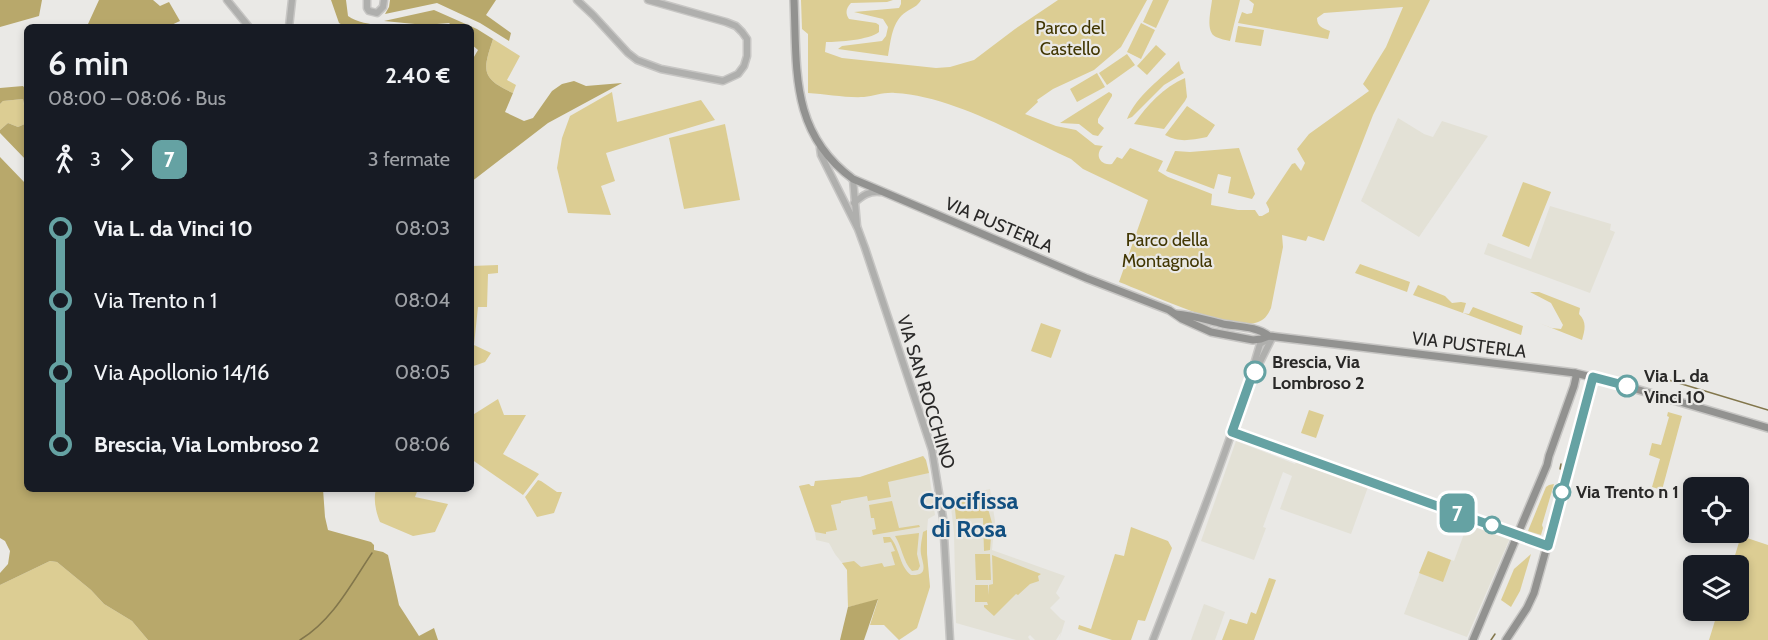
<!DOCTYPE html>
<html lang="it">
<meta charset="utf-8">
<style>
body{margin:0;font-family:Cabin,sans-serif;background:#242831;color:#f1f3f6;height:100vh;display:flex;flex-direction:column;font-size:22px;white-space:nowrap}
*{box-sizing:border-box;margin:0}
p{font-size:20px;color:#9ea1a6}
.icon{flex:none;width:33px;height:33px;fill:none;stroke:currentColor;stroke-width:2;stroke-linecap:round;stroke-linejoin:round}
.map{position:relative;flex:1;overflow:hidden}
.drawer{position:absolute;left:24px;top:24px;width:450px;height:468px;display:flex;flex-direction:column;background:#171b24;border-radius:9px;box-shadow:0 3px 9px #0003}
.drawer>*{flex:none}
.badge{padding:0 12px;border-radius:9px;font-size:21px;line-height:39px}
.controls{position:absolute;left:1683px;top:477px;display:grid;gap:12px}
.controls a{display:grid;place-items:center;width:66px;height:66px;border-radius:9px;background:#171b24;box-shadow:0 3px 9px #0003;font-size:30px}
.map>.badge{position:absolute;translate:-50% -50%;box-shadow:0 0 0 3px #fff}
.legs{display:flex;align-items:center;gap:9px;height:66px;padding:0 24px;font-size:20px}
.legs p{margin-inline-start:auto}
.headline{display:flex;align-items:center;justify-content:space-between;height:102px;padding:0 24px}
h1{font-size:33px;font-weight:600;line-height:45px}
ul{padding:0 24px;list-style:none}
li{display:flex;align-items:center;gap:21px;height:72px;font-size:22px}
li i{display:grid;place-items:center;width:9px;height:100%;margin:0 8px;background:currentColor}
li i::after{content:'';width:15px;height:15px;margin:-8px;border:4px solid;border-radius:50%;background:#171b24}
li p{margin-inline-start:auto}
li:first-child i{background:linear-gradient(#0000 50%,currentColor 0)}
li:last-child i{background:linear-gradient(currentColor 50%,#0000 0)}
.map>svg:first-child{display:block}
</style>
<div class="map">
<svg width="1768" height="640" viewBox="0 0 1768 640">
<rect width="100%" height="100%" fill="#eae9e6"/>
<g fill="#e3e1d6">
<path d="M1398 118 1424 134 1433 137 1442 121 1488 136 1419 237 1361 201Z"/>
<path d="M1550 206 1611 224 1610 230 1615 232 1590 293 1484 254 1488 243 1531 259Z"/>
<path d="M1236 441 1295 464 1296 462 1368 487 1351 534 1280 509 1292 476 1283 472 1263 527 1266 528 1254 560 1201 541Z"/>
<path d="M924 456 929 473 935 515 928 519 926 542 930 587 848 607 847 569 835 554 829 543 816 540 815 532 799 486 809 484 811 486H814L815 481 860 477Z"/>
<path d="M990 489 995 521 992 550 1065 576 1056 593 1060 598 1050 608 1061 619 1065 621 1059 640 1061 632 1056 640H1035L1030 635 1028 637 1030 640H1016L956 623 954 533 950 498Z"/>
<path d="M1468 523 1510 538 1467 637 1404 614 1428 551 1454 561Z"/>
<path d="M1204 604 1225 612 1215 640H1191Z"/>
</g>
<g fill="#dccd93">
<path d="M801 0H893L887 2 851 3C846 8 845 13 849 19L876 23 879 25V32C869 40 839 42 826 42L825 52 842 58 936 68 950 67 974 60 1015 29 1058 0H1147L1121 47 1094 70 1053 89 1037 100 1038 102 1025 114 1056 126 1076 130 1095 145 1103 146C1094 155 1100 166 1112 164L1117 157 1122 159 1130 148 1163 161 1158 171 1168 177 1212 194 1211 205 1238 210H1255L1259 216H1262L1269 212V209L1266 203 1292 164 1295 163 1301 171 1305 163 1297 149 1309 134 1369 91 1363 84 1386 47 1403 7 1324 13 1317 18C1317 27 1323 28 1330 31L1328 39 1238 23 1242 12 1247 14 1252 13 1254 4 1249 0H1430L1373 115 1324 241 1308 236 1306 241 1282 235 1283 247 1271 308C1268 315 1264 321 1255 323 1228 331 1148 293 1119 282L1148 200 1083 169 1071 159C1019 135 952 96 895 93 884 92 874 96 864 97 846 98 826 94 808 93V34L802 29Z"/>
<path d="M901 0H921C918 6 912 8 906 12 892 21 891 40 888 56L838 49 842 46 882 41 886 36 888 27 883 19 854 12 899 8 901 4Z"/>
<path d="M1153 0H1169L1156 28 1143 22Z"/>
<path d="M1212 0H1240L1230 41C1226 40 1220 39 1216 37 1205 32 1211 10 1212 0Z"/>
<path d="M1141 23 1155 30 1141 59 1127 52Z"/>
<path d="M1238 26 1264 30 1261 46 1235 42Z"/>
<path d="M493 39 520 56 507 80 516 85 513 93C480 78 483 70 493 39Z"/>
<path d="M1156 45 1166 54 1147 75 1137 66Z"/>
<path d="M1127 54 1135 65 1107 85 1099 73Z"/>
<path d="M1179 61 1181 69 1184 73 1164 85 1132 117 1127 119C1137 95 1161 79 1179 61Z"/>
<path d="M1097 73 1105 87 1077 102 1070 89Z"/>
<path d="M1185 78 1187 97 1185 101 1164 129 1134 124C1147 105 1164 87 1185 78Z"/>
<path d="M612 92 617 122 701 100 715 120 606 153 615 181 601 186 611 215 568 213 557 168 562 138 570 116Z"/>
<path d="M1109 92 1112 94V96L1098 119V123L1104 128 1098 136 1093 135 1079 124 1060 123Z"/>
<path d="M23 99 27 123 18 127 8 123 0 130V104L3 101Z"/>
<path d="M1187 106 1215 125 1207 137C1190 140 1180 143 1165 135Z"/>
<path d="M725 124 740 200 684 209 669 138Z"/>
<path d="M1239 148 1255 194 1252 199 1228 193 1231 177 1218 174 1214 189 1166 171 1175 151 1190 152Z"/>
<path d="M1523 182 1551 192 1529 247 1502 236Z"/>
<path d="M1360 264 1410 282 1407 292 1355 273Z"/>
<path d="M498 265V273L488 274 487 307H478L474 345 491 353 485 362 471 367V266Z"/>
<path d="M1418 285 1445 296 1452 303 1461 302 1466 303 1463 313 1413 295Z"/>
<path d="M1530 292H1539L1580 308 1579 314C1587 322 1585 330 1582 340L1539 323 1552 328 1561 329 1563 325 1551 303Z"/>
<path d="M1473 307 1523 326 1521 335 1463 313 1469 314Z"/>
<path d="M1041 323 1061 330 1051 358 1031 351Z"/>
<path d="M498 399 504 415H526L503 454 539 474 523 495 471 459V416Z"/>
<path d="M1309 410 1324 415 1316 438 1301 433Z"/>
<path d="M1668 412 1682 416 1662 490 1652 487 1660 459 1649 455 1652 443 1661 445 1669 417 1667 416Z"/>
<path d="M923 456 926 460 929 473 888 482 891 497 868 501 867 496 841 501V503L831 505 837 530 826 532V534L815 532 799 486 809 484 811 486H814L815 481 860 477Z"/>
<path d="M538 480 541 481 557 492H562L554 513 537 517 525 497Z"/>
<path d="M1554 484 1542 525 1543 528 1541 535 1528 531 1546 487 1549 485Z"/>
<path d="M376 489H418L415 497 448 504 435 532 413 536 380 522C376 512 373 500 376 489Z"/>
<path d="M984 494 992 523 990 550 984 551 983 518 956 519 954 499Z"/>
<path d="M892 501 899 528 919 525 920 527 873 535 872 530 876 529 874 518H871L869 505Z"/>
<path d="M1131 527 1168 541 1172 548 1145 621 1138 620 1131 640H1112L1078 629 1079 625 1091 629 1115 554 1124 556Z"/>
<path d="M927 530V554L930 587 917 628 899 640 884 625H870L878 600 848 607 847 570 842 563 854 561 861 567 882 563 884 567 895 565 891 552 895 551 891 542 884 543 883 537H890C900 548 899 566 911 575 929 576 923 565 921 554 920 547 922 539 923 532Z"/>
<path d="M919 533 917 554 920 566 918 570 912 571C903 562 902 547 895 536Z"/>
<path d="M1747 538 1768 545V640H1709L1718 611 1738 610V566L1732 565 1740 539Z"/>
<path d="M1428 551 1451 560 1443 582 1419 573Z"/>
<path d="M975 554H990L991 580H976Z"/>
<path d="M1531 554 1520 591 1511 607 1501 600 1514 569Z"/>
<path d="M992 555 1041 574 1038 576 1039 581 1030 584 1018 595 1016 594 994 616 984 607V605H988L987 602H975V585H988L989 595V585L993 584Z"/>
<path d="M50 561 57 562 91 590 104 604 132 621 148 640H0V585Z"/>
<path d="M1269 578 1276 580 1254 640H1222L1230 619 1247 624 1251 612 1256 614Z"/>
</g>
<g fill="#b8a86b">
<path d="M0 0H42L39 16 0 27Z"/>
<path d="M99 0H153L160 6 169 2 180 21 167 27H91L88 24Z"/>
<path d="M331 0H346L348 16C357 23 370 23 381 27H346L339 23Z"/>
<path d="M390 0H496L486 15 511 33 509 41 480 23 437 3 385 14 389 7Z"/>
<path d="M434 10 477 29 493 39C483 70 480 78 513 93L505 112 524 121 533 118 552 91 562 84 574 81 586 86 622 83 548 123 471 182V62L478 50 471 44V27H453L449 23 425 25 384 21Z"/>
<path d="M23 86 27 91V119L23 99 3 101 0 104V88Z"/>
<path d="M8 123 18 127 27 123V161L0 133V130Z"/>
<path d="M0 157 25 183 27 182V489H323L325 517 328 530 371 542 374 545V550L383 552 388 555 399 605 419 636 434 628 438 640H148L132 621 104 604 91 590 57 562 50 561 0 585V573L8 564 10 551 5 541 0 538Z"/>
<path d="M878 599 864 640H840L848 607Z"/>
</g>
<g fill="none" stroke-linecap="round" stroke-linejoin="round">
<g stroke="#82764b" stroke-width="1.5">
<path d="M1652 375 1768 410"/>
<path d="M1560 469 1561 464"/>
<path d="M300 640C333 620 351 584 372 553"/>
<path d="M1491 640 1495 634"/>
</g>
<g stroke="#c7c6c4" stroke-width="9">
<g id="tertiary">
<path d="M227 0 249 27"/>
<path d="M367 0V8L369 11 377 13 383 7 384 0"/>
<path d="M577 0 593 15 628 53 637 60 661 69 723 81 738 74 744 66 747 56V39L742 32 736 26 726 22 648 0"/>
<path d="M289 27 292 0"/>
<path d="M820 148 821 155 858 229 865 248 932 450 943 518 950 640"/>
<path d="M853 179 857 226"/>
<path d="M854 203C863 195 869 191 880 192"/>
<path d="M1255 372 1273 336"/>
<path d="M1153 640C1191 542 1231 445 1260 344L1270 338"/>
</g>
</g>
<g stroke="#c7c6c4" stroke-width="10">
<g id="secondary">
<path d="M794 0C797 70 790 133 853 179L1086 278 1169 310 1182 319 1211 332 1253 340 1261 339 1269 336"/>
<path d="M1176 314C1192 315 1206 320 1223 324 1238 327 1256 326 1269 336L1575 373 1612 382 1768 428"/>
<path d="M1473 640 1547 465 1549 456 1574 386 1576 377 1575 373"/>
<path d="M1506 640 1527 608 1534 593 1594 377"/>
</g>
</g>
<use href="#tertiary" stroke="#afafad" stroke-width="6"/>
<use href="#secondary" stroke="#929290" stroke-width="7"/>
</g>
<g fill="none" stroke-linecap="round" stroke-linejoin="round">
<g stroke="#fff" stroke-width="14">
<path id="line-1" d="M1255 372 1250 381 1232 432 1548 546 1593 377 1627 386"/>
</g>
<use href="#line-1" stroke="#65a2a3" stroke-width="9"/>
</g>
<g fill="#fff" stroke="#65a2a3" stroke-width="3">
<circle cx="1255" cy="372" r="10"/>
<circle cx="1627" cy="386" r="10"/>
<circle cx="1562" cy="492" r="8"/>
<circle cx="1492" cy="525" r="8"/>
</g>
<g text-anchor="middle" stroke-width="4.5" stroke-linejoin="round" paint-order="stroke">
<g font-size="18" fill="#413602" stroke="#eae9e6">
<text x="1070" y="34">Parco del<tspan x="1070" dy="21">Castello</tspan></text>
<text x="1167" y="246">Parco della<tspan x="1167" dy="21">Montagnola</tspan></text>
</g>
<g font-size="18" fill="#2a2928" stroke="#eae9e6">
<text transform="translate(999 225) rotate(23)" y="6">VIA PUSTERLA</text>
<text transform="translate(1469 345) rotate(7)" y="6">VIA PUSTERLA</text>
<text transform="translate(926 392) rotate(73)" y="6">VIA SAN ROCCHINO</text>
</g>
<g font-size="18" font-weight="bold" fill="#2a2928" stroke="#eae9e6" text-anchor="start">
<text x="1272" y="368">Brescia, Via<tspan x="1272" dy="21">Lombroso 2</tspan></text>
<text x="1644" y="382">Via L. da<tspan x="1644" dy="21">Vinci 10</tspan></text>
<text x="1576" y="498">Via Trento n 1</text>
</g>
<g font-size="24" font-weight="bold" fill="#135080" stroke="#eae9e6">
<text x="969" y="509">Crocifissa<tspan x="969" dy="28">di Rosa</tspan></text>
</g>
</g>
</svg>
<div class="controls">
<a><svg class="icon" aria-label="locate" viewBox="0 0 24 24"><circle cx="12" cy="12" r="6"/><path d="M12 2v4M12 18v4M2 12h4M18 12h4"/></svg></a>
<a><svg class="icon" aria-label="layers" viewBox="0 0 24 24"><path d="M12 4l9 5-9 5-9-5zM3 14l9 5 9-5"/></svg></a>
</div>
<b class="badge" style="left:1457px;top:513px;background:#65a2a3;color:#fff">7</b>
<section class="drawer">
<div class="headline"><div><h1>6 min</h1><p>08:00 – 08:06 · Bus</p></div><b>2.40 €</b></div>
<div class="legs"><svg class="icon" aria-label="walk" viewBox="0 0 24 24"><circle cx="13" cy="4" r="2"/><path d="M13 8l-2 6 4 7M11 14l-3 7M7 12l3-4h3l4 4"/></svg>3<svg class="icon" aria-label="forward" viewBox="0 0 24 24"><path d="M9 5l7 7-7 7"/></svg><b class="badge" style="background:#65a2a3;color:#fff">7</b><p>3 fermate</p></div>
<ul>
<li><i style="color:#65a2a3"></i><b>Via L. da Vinci 10</b><p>08:03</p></li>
<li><i style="color:#65a2a3"></i><span>Via Trento n 1</span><p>08:04</p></li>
<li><i style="color:#65a2a3"></i><span>Via Apollonio 14/16</span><p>08:05</p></li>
<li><i style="color:#65a2a3"></i><b>Brescia, Via Lombroso 2</b><p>08:06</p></li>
</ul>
</section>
</div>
